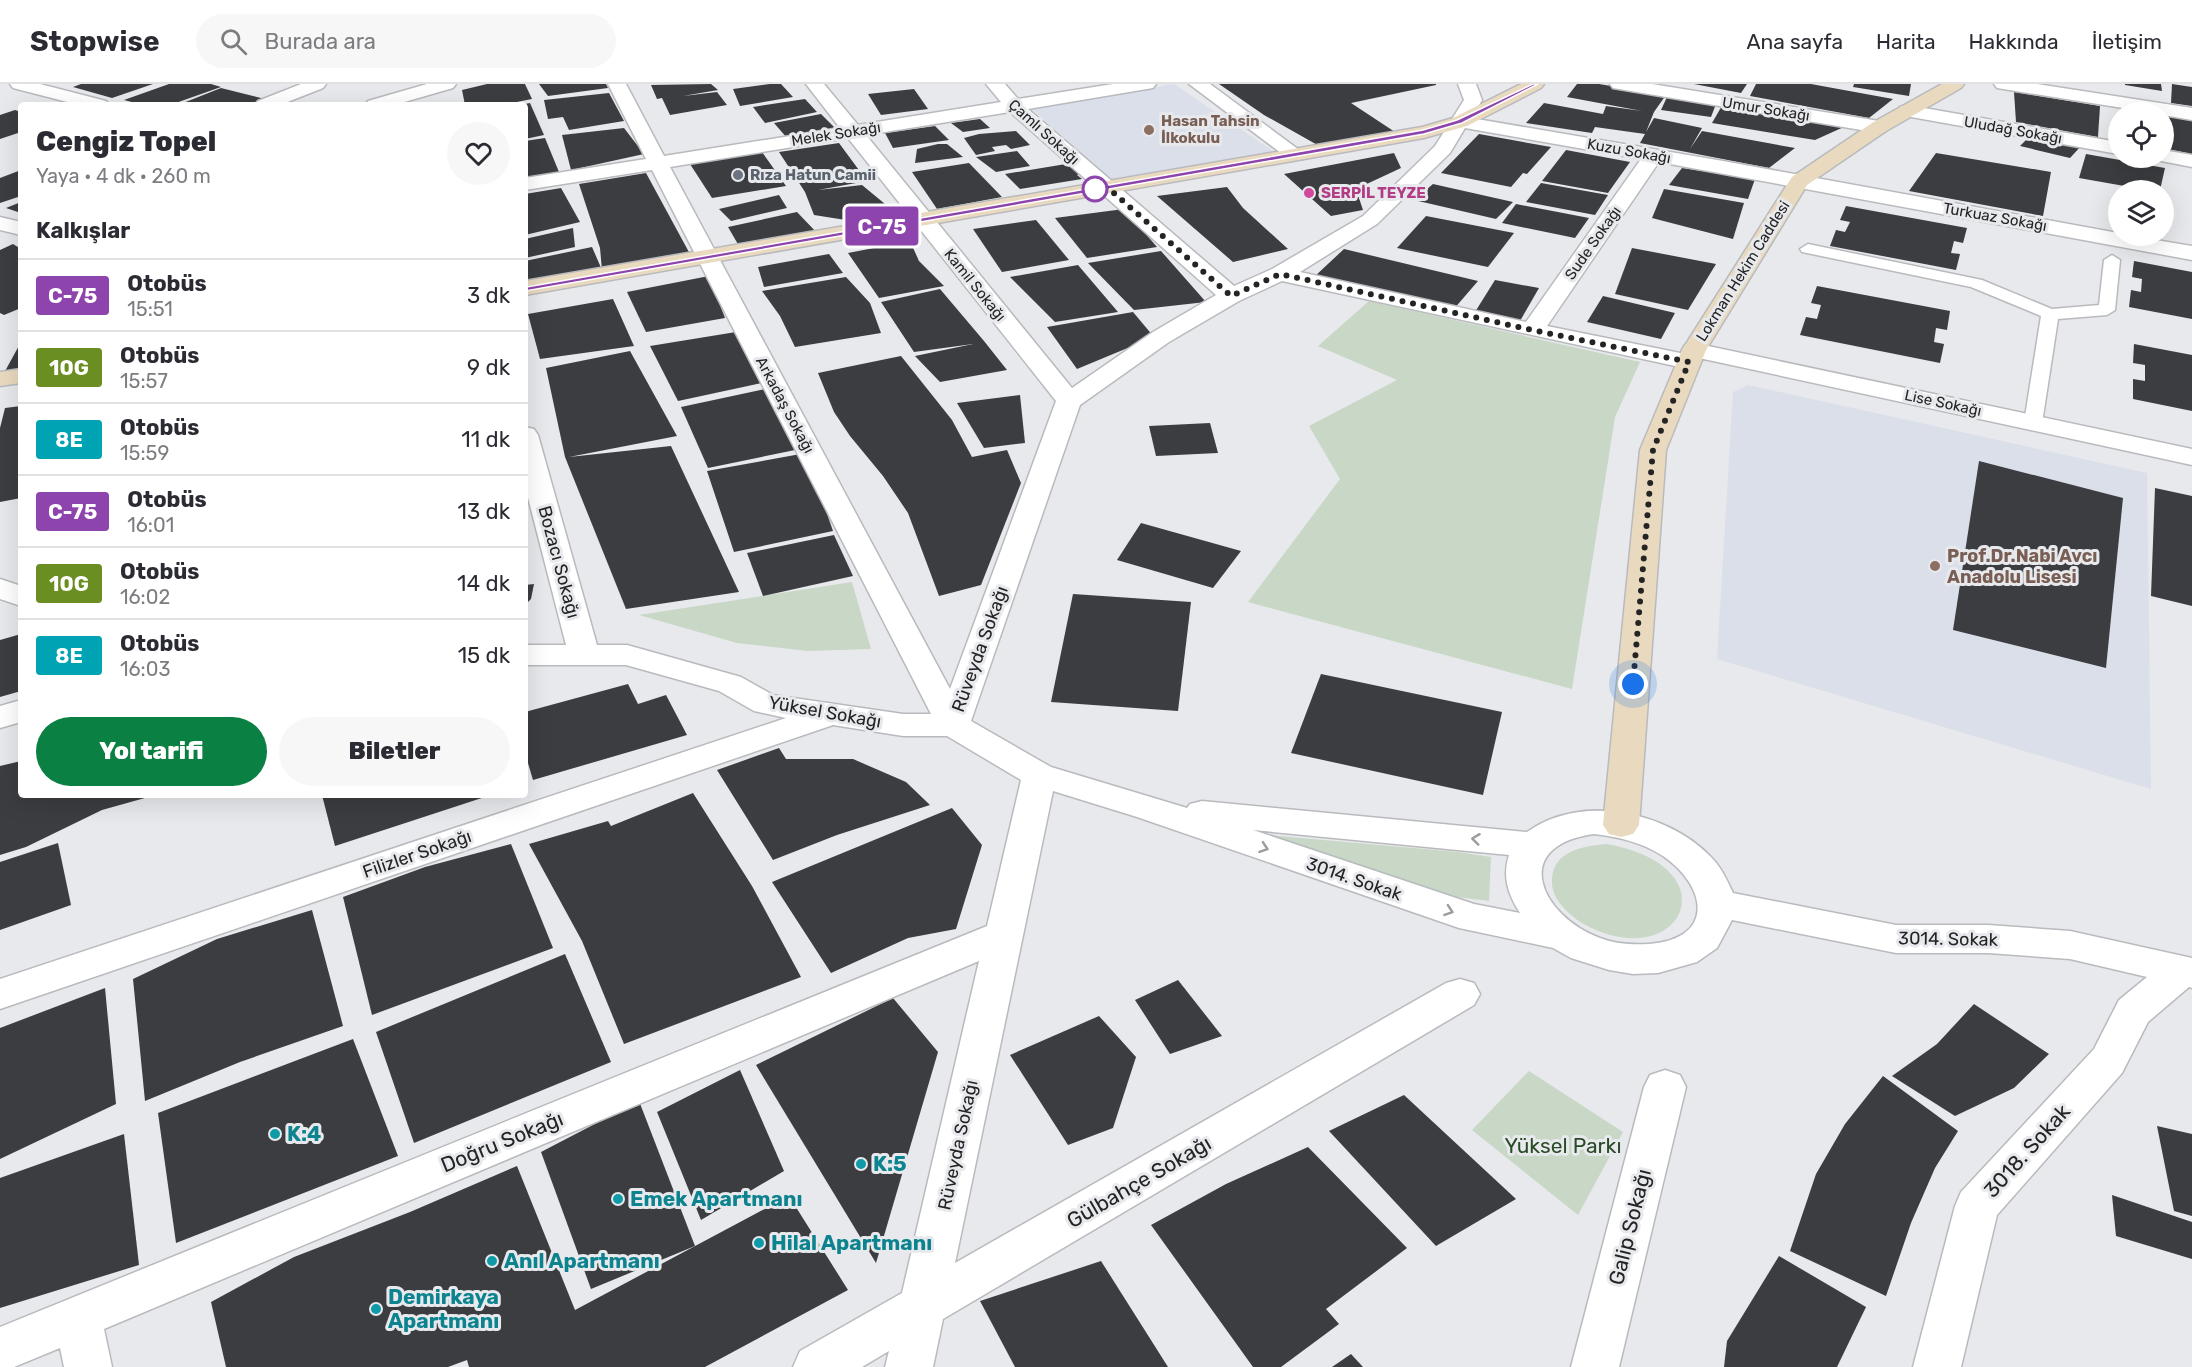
<!DOCTYPE html>
<html lang="tr">
<meta charset="utf-8">
<style>
body{margin:0;font-family:Rubik,sans-serif;background:#f7f7f7;color:#2b2b33;height:100vh;display:flex;flex-direction:column;font-size:22px;white-space:nowrap}
*{box-sizing:border-box;margin:0}
p{font-size:20px;color:#7c7c81}
.icon{flex:none;width:33px;height:33px;fill:none;stroke:currentColor;stroke-width:2;stroke-linecap:round;stroke-linejoin:round}
.map{position:relative;flex:1;overflow:hidden}
.details{position:absolute;left:18px;top:18px;width:510px;height:696px;display:flex;flex-direction:column;background:#fff;border-radius:6px;box-shadow:0 6px 24px #0002}
.details>*{flex:none}
.badge{padding:0 12px;border-radius:4px;font-size:21px;line-height:39px}
.fabs{position:absolute;left:2108px;top:18px;display:grid;gap:12px}
.fabs a{display:grid;place-items:center;width:66px;height:66px;border-radius:50%;background:#fff;box-shadow:0 6px 24px #0002;font-size:30px}
.you{position:absolute;width:30px;height:30px;margin:-15px;border:4px solid #fff;border-radius:50%;background:#1a73e8;box-shadow:0 0 0 9px #1a73e833}
.map>.badge{position:absolute;translate:-50% -50%;box-shadow:0 0 0 3px #fff}
h2{padding:0 18px;font-size:22px;line-height:54px}
.round{display:grid;place-items:center;flex:none;width:63px;height:63px;border-radius:32px;background:#f7f7f7}
.overview{display:flex;align-items:center;justify-content:space-between;height:102px;padding:0 18px}
h1{font-size:28px;font-weight:800;line-height:45px}
.cta{display:flex;gap:12px;margin-top:auto;padding:12px 18px}
.cta a{flex:1;height:69px;border-radius:36px;background:#0b8043;color:#fff;font-size:24px;font-weight:800;line-height:69px;text-align:center}
.cta a+a{background:#f7f7f7;color:#2b2b33}
ul{padding:0;list-style:none}
li{display:flex;align-items:center;gap:18px;height:72px;padding:0 18px;border-top:2px solid #e1e1e2}
li div{flex:1}
li b{display:block;font-size:22px}
li em{font-style:normal}
li .badge{min-width:66px;font-weight:700;text-align:center}
header{display:flex;align-items:center;gap:36px;box-sizing:border-box;height:84px;padding:0 30px;background:#fff;border-bottom:2px solid #e1e1e2}
header strong{font-size:28px}
nav{display:flex;gap:33px;margin-inline-start:auto;font-size:21px}
.search{width:420px;height:54px;background:#f7f7f7;display:flex;align-items:center;gap:15px;box-sizing:border-box;padding:0 21px;border-radius:33px;color:#7c7c81;font-size:22px}
.map>svg:first-child{display:block}
</style>
<header>
<strong>Stopwise</strong>
<div class="search"><svg class="icon" aria-label="search" viewBox="0 0 24 24"><circle cx="10" cy="10" r="6"/><path d="M15 15l6 6"/></svg>Burada ara</div>
<nav><a>Ana sayfa</a><a>Harita</a><a>Hakkında</a><a>İletişim</a></nav>
</header>
<div class="map">
<svg width="2192" height="1283" viewBox="0 0 2192 1283">
<rect width="100%" height="100%" fill="#e8e9ec"/>
<g fill="#dadfe9">
<path d="M1174 0 1277 70 1110 95 1030 23Z"/>
<path d="M1748 301 2147 389 2151 705 1717 575 1733 308Z"/>
</g>
<g fill="#c8d7c6">
<path d="M1369 217 1640 278 1615 333 1572 605 1248 518 1340 395 1309 342 1397 296 1318 262Z"/>
<path d="M852 498 871 565 808 567 737 559 639 531Z"/>
<path d="M1267 751 1458 768 1491 773 1489 817 1457 813Z"/>
<path d="M1607 760C1736 784 1679 894 1582 839 1569 831 1553 816 1552 800 1550 768 1581 762 1607 760Z"/>
<path d="M1529 987 1623 1048 1578 1131 1472 1046Z"/>
</g>
<g fill="#3c3d40">
<path d="M81 0H153L112 14 73 3Z"/>
<path d="M169 0H211L221 3 170 21H143L124 16Z"/>
<path d="M487 0H525L532 15 501 21H465L462 6Z"/>
<path d="M539 0H606L608 4 548 12Z"/>
<path d="M711 0 718 6 683 12 717 8 727 21 670 31 662 14 657 15 651 1Z"/>
<path d="M770 0H781L793 13 740 22 733 5Z"/>
<path d="M1219 0H1436V1L1351 19 1395 48 1321 63 1264 31Z"/>
<path d="M1577 0H1599L1666 11 1654 28 1646 48 1654 34 1702 44 1690 65 1702 47 1795 64 1769 84 1640 59 1645 50 1595 43 1592 49 1526 39 1544 19 1603 30 1606 22 1642 27 1567 13Z"/>
<path d="M1694 0H1747L1741 9Z"/>
<path d="M1756 0H1811L1893 15 1869 34 1750 12Z"/>
<path d="M1854 0H1911L1909 12 1853 3Z"/>
<path d="M2125 0H2161L2162 7 2125 1Z"/>
<path d="M2172 0 2192 3V22L2171 19Z"/>
<path d="M221 4 265 15 250 21H178Z"/>
<path d="M914 5 928 25 881 31 868 10Z"/>
<path d="M2014 8 2100 22 2098 53 2016 38Z"/>
<path d="M609 9 624 37 569 46 563 33 548 35 544 16Z"/>
<path d="M1667 13 1716 20 1711 33 1661 26Z"/>
<path d="M805 15 817 28 765 39 753 23Z"/>
<path d="M530 19 544 51 525 55V20Z"/>
<path d="M1723 20 1846 42 1815 56 1712 39Z"/>
<path d="M15 26 21 28V48L0 55V31Z"/>
<path d="M821 30 835 44 787 54 774 39Z"/>
<path d="M2163 31 2192 35V70L2163 64Z"/>
<path d="M980 35 990 44 963 48 951 39Z"/>
<path d="M935 42 949 56 893 64 885 49Z"/>
<path d="M624 44 644 70 571 86 562 51Z"/>
<path d="M1016 47 1030 61 1011 65 1006 61 992 63 995 67 976 71 964 54 979 50Z"/>
<path d="M1479 50 1551 63 1527 90 1523 89 1511 103 1441 89Z"/>
<path d="M2030 52 2082 61 2070 74 2020 62Z"/>
<path d="M545 54 559 88 525 94V57Z"/>
<path d="M839 59 867 97 818 106 862 101 902 134 871 140 814 131 805 108 779 68Z"/>
<path d="M938 60H947L963 73 915 79 917 65Z"/>
<path d="M1566 66 1630 78 1608 109 1542 97Z"/>
<path d="M1017 67 1030 82 996 88 976 73Z"/>
<path d="M762 68 786 102 712 114 690 80Z"/>
<path d="M1394 69 1401 84 1356 105 1363 126 1331 132 1284 90Z"/>
<path d="M1936 69 2051 88 2043 132 1909 107Z"/>
<path d="M2086 70 2165 84 2160 106H2147L2079 94Z"/>
<path d="M969 79 1002 113 937 125 912 88Z"/>
<path d="M1066 80 1069 83 1075 82 1081 89 1077 91 1082 95 1020 105 1005 90Z"/>
<path d="M1682 84 1755 95 1748 115 1669 101Z"/>
<path d="M21 86V112L0 119V94Z"/>
<path d="M646 89 690 170 525 200V177L592 163 602 186 600 164 579 100Z"/>
<path d="M1541 99 1608 111 1595 131 1526 118Z"/>
<path d="M1433 100 1513 118 1496 135 1414 116Z"/>
<path d="M1227 103 1243 124 1288 165 1233 178 1157 112Z"/>
<path d="M561 104 580 138 525 151V110Z"/>
<path d="M1664 105 1744 119 1733 155 1652 134Z"/>
<path d="M779 111 787 124 731 137 719 125Z"/>
<path d="M21 118V129L6 124Z"/>
<path d="M1516 120 1589 134 1575 154 1502 139Z"/>
<path d="M1846 122 1967 144 1963 159 1954 157 1951 169 1960 170 1956 186 1830 162 1836 146 1845 148 1850 138 1840 136Z"/>
<path d="M1124 125 1157 163 1087 174 1055 134Z"/>
<path d="M797 128 818 150 739 162 728 143Z"/>
<path d="M1426 132 1514 149 1488 183 1397 164Z"/>
<path d="M1036 136 1069 176 1002 188 973 145Z"/>
<path d="M573 144 575 163 525 174V155Z"/>
<path d="M910 157 919 177 944 202 879 214 848 169Z"/>
<path d="M13 160 21 165V224L4 231 0 229V166Z"/>
<path d="M1632 164 1716 180 1688 226 1615 210Z"/>
<path d="M1344 165 1478 197 1453 226 1314 193Z"/>
<path d="M1161 167 1206 218 1134 226 1088 179Z"/>
<path d="M829 170 843 189 764 203 758 183Z"/>
<path d="M2134 177 2192 188V235L2129 223 2131 206 2141 208 2142 195 2132 193Z"/>
<path d="M1078 181 1118 228 1055 238 1010 193Z"/>
<path d="M709 192 725 234 646 248 627 208Z"/>
<path d="M846 193 870 219 881 249 795 263 780 232 762 207Z"/>
<path d="M1495 196 1539 204 1520 237 1475 228Z"/>
<path d="M1817 202 1950 227 1947 246 1936 244 1934 258 1944 260 1940 279 1800 251 1806 233 1817 235 1821 221 1811 219Z"/>
<path d="M940 205 984 257 1007 286 940 298 915 272 973 260 914 268 881 218Z"/>
<path d="M1603 212 1675 229 1661 255 1587 238Z"/>
<path d="M613 215 634 262 540 275 528 230Z"/>
<path d="M1133 228 1154 253 1077 285 1047 243Z"/>
<path d="M736 248 771 297 678 317 650 262Z"/>
<path d="M21 258V285L4 289Z"/>
<path d="M2134 260 2192 271V327L2133 315V295L2145 297V281L2133 279Z"/>
<path d="M630 267 677 352 569 373 671 362 739 508 626 525 565 373 546 284Z"/>
<path d="M901 272 952 336 972 373 1007 366 1021 399 981 501 939 512 908 429 883 392 850 352 834 328 818 289Z"/>
<path d="M774 303 805 364 708 384 681 323Z"/>
<path d="M1020 311 1025 359 984 364 957 319Z"/>
<path d="M21 322V414L0 418V344L5 324Z"/>
<path d="M1210 339 1218 369 1156 372 1149 342Z"/>
<path d="M806 369 833 447 734 468 707 387Z"/>
<path d="M1979 377 2123 414 2106 584 1953 546Z"/>
<path d="M2155 404 2192 412V522L2151 512Z"/>
<path d="M1141 439 1241 467 1213 504 1117 476Z"/>
<path d="M834 451 853 492 763 512 747 469Z"/>
<path d="M534 500 531 515 525 521V501Z"/>
<path d="M1073 510 1191 518 1178 627 1051 618Z"/>
<path d="M21 550V607L0 613V556Z"/>
<path d="M1321 590 1502 628 1483 711 1291 669Z"/>
<path d="M628 600 638 620 666 611 687 651 533 696 525 669V628Z"/>
<path d="M779 664 786 675H853L906 698 930 721 837 751 773 776 717 686Z"/>
<path d="M21 677V711L152 712 102 726 26 763 0 771V682Z"/>
<path d="M693 709 752 802 801 893 624 960 582 857 529 760 608 737 611 742Z"/>
<path d="M322 711H491L335 762Z"/>
<path d="M952 724 982 761 956 845 908 854 831 889 772 798Z"/>
<path d="M58 759 71 821 0 846V778Z"/>
<path d="M511 760 553 864 372 931 343 813 425 783Z"/>
<path d="M312 826 343 942 240 978 145 1017 133 895 217 855Z"/>
<path d="M565 870 611 978 414 1059 376 948Z"/>
<path d="M1178 896 1222 952 1170 970 1135 916Z"/>
<path d="M105 904 116 1020 0 1075V944Z"/>
<path d="M893 914 938 968 876 1179 756 981Z"/>
<path d="M1974 920 2049 970 2014 1004 1955 1032 1892 992 1937 960Z"/>
<path d="M1099 932 1136 973 1113 1044 1068 1061 1010 971Z"/>
<path d="M353 955 398 1072 176 1159 158 1029Z"/>
<path d="M740 986 784 1087 701 1136 657 1028Z"/>
<path d="M1883 992 1958 1047 1935 1084 1911 1139 1886 1212 1790 1167 1816 1090 1845 1040Z"/>
<path d="M1404 1011 1516 1115 1436 1162 1329 1047Z"/>
<path d="M639 1017 695 1162 591 1205 541 1068Z"/>
<path d="M2157 1042 2192 1050V1132L2174 1127Z"/>
<path d="M124 1050 139 1181 0 1224V1094Z"/>
<path d="M1308 1063 1407 1164 1326 1225 1339 1240 1281 1283H1253L1151 1141 1226 1100Z"/>
<path d="M517 1082 575 1226 789 1112 848 1206 705 1283H469L467 1276 448 1283H226L211 1218 294 1173 410 1128Z"/>
<path d="M2112 1111 2192 1138V1175L2116 1152Z"/>
<path d="M1779 1172 1866 1223 1837 1283H1724L1727 1257Z"/>
<path d="M1101 1177 1168 1283H1015L980 1217Z"/>
<path d="M1351 1270 1363 1283H1332Z"/>
</g>
<g fill="none" stroke-linecap="round" stroke-linejoin="round">
<g stroke="#b9babd" stroke-width="3">
<path id="lane" d="M1808 160 1982 196 2052 225 2099 221 2104 176 2112 171 2120 176 2115 226 2107 231 2058 235 2042 339 2040 343H2026L2024 339 2041 232 1971 203 1802 168 1800 165Z"/>
</g>
<g stroke="#b9babd" stroke-width="3">
<g id="street">
<path d="M10 0H40L106 17 109 21H79L13 4Z"/>
<path d="M301 0H326L323 4 280 21H255L258 17Z"/>
<path d="M427 0H456L453 4 394 21H365L368 17Z"/>
<path d="M608 0H626L664 72 840 44 806 0H824L858 41 1001 18 986 0H1005L1018 15 1113 0H1156L1153 4 1147 5 1028 25 1234 202 1272 185 1363 132 1435 62 1464 16 1458 0H1476L1482 16 1471 34 1723 77 2118 149V152H2132L2192 162V176L1659 78 1547 242 1685 270 1682 266 1685 261 1694 259 2192 365V381L1699 274 1701 278 1698 283 1689 285 1282 197 1239 217 1169 258 1080 321 971 637 1051 683 1187 724 1190 720 1202 717 1527 748C1581 709 1667 727 1711 773 1721 783 1727 796 1733 809L1896 841H1988L2070 847 2192 874V904L2189 903 2148 938 2122 989 1997 1131 1961 1283H1913L1955 1122 1961 1108 2094 965 2119 916 2147 893 2070 875 1988 869H1896L1732 836 1717 864 1697 878 1658 889 1633 890 1609 886 1571 874 1553 864 1459 844 1137 733 1053 707 955 1179 1446 899 1460 895 1474 899 1480 910 1474 921 943 1235 933 1283H885L889 1267 862 1283H793L800 1267 902 1209 979 877 104 1245 112 1283H64L60 1264 14 1283H0V1243L987 842 1021 696 947 652H903L833 641 0 925V895L786 634 754 627 719 607 626 581H525V561H566L525 402V343L534 345 538 351 597 561H627L741 593 773 611 903 630H931L652 86 525 106V94L646 75ZM1010 28 1216 211 1153 248 1072 304 866 51ZM1465 44 1641 75 1526 238 1300 188 1377 140 1450 69ZM848 54 1056 317 950 605 670 83ZM1253 746 1509 771C1502 793 1508 810 1520 829L1474 820ZM1594 750C1619 753 1641 758 1663 772 1708 803 1715 855 1649 860 1633 861 1615 860 1600 854 1541 832 1508 762 1594 750Z"/>
<path d="M1189 0H1210L1306 71 1303 75H1289Z"/>
<path d="M1610 0H1652L1879 37 1886 39 1888 43 1886 47 1879 49 1619 5 1613 4Z"/>
<path d="M1994 0H2037L2192 24V36L2163 31V28H2148L2003 5 1997 4Z"/>
<path d="M1907 21 2118 58V70L1900 31 1898 27 1900 23Z"/>
<path d="M2163 66 2192 71V83L2156 76 2154 74H2163Z"/>
<path d="M0 133 21 138V151L0 146Z"/>
<path d="M0 495 21 502V522L0 515Z"/>
<path d="M21 616V638L0 644V622Z"/>
<path d="M1665 986 1680 991 1686 1003 1619 1283H1571L1644 1003 1650 991Z"/>
</g>
</g>
<g stroke="#b9babd" stroke-width="3">
<g id="secondary">
<path d="M1521 0H1544L1541 4 1467 42 1424 54 525 211V197L1422 43 1453 34Z"/>
<path d="M1942 0H1964L1961 4 1886 47 1807 101 1706 266 1666 366 1639 741 1633 750 1621 753 1609 750 1603 741 1640 366 1682 266 1792 93 1872 39Z"/>
<path d="M21 285V299L0 302V288Z"/>
</g>
</g>
<use href="#lane" fill="#fff" fill-rule="evenodd"/>
<use href="#street" fill="#fff" fill-rule="evenodd"/>
<use href="#secondary" fill="#e9dabf" fill-rule="evenodd"/>
</g>
<defs><path id="oneway-chevron" d="M-2-3.5L2.5 0L-2 3.5" fill="none" stroke-width="1.6" stroke-linecap="round" stroke-linejoin="round" transform="scale(1.5)"/></defs>
<g stroke="#9c9c9d">
<use href="#oneway-chevron" transform="translate(1476 755) rotate(-173)"/>
<use href="#oneway-chevron" transform="translate(1264 764) rotate(19)"/>
<use href="#oneway-chevron" transform="translate(1449 827) rotate(19)"/>
</g>
<path fill="#8e44ad" stroke="#fff" stroke-width="1.5" d="M1533 0H1538L1462 39 1424 50 525 207 521 204 1423 46 1457 36Z"/>
<g fill="none" stroke-linecap="round" stroke-linejoin="round">
<path stroke="#242425" stroke-width="6" stroke-dasharray="0 10.8" d="M1095 105 1107 103 1231 212 1280 190 1532 246 1689 278 1653 366 1633 600"/>
</g>
<g fill="#8d6e63" stroke="#e8e9ec" stroke-width="2">
<circle cx="1149" cy="46" r="6"/>
<circle cx="1935" cy="482" r="6"/>
</g>
<circle fill="#6b7280" stroke="#e8e9ec" stroke-width="2" cx="738" cy="91" r="6"/>
<circle fill="#fff" stroke="#8e44ad" stroke-width="3" cx="1095" cy="105" r="12"/>
<circle fill="#d1479c" stroke="#e8e9ec" stroke-width="2" cx="1309" cy="109" r="6"/>
<g fill="#0f9aa8" stroke="#e8e9ec" stroke-width="2">
<circle cx="275" cy="1050" r="6"/>
<circle cx="861" cy="1080" r="6"/>
<circle cx="618" cy="1115" r="6"/>
<circle cx="759" cy="1159" r="6"/>
<circle cx="492" cy="1177" r="6"/>
<circle cx="376" cy="1225" r="6"/>
</g>
<g text-anchor="middle" stroke-width="6" stroke-linejoin="round" paint-order="stroke">
<g font-size="15" fill="#242425" stroke="#e8e9ec">
<text transform="translate(1766 25) rotate(9)" y="5">Umur Sokağı</text>
<text transform="translate(2013 46) rotate(10)" y="5">Uludağ Sokağı</text>
<text transform="translate(1044 48) rotate(42)" y="5">Çamlı Sokağı</text>
<text transform="translate(836 50) rotate(-9)" y="5">Melek Sokağı</text>
<text transform="translate(1629 67) rotate(10)" y="5">Kuzu Sokağı</text>
<text transform="translate(1995 133) rotate(10)" y="5">Turkuaz Sokağı</text>
<text transform="translate(1593 159) rotate(-55)" y="5">Sude Sokağı</text>
<text transform="translate(1743 187) rotate(-58)" y="5">Lokman Hekim Caddesi</text>
<text transform="translate(975 201) rotate(51)" y="5">Kamil Sokağı</text>
<text transform="translate(1943 319) rotate(12)" y="5">Lise Sokağı</text>
<text transform="translate(785 321) rotate(62)" y="5">Arkadaş Sokağı</text>
</g>
<g font-size="15" font-weight="bold" fill="#785e54" stroke="#e8e9ec" text-anchor="start">
<text x="1161" y="42">Hasan Tahsin<tspan x="1161" dy="17">İlkokulu</tspan></text>
</g>
<g font-size="15" font-weight="bold" fill="#5b616d" stroke="#e8e9ec" text-anchor="start">
<text x="750" y="96">Rıza Hatun Camii</text>
</g>
<g font-size="15" font-weight="bold" fill="#b23c85" stroke="#e8e9ec" text-anchor="start">
<text x="1321" y="114">SERPİL TEYZE</text>
</g>
<g font-size="18" font-weight="bold" fill="#785e54" stroke="#e8e9ec" text-anchor="start">
<text x="1947" y="478">Prof.Dr.Nabi Avcı<tspan x="1947" dy="21">Anadolu Lisesi</tspan></text>
</g>
<g font-size="18" fill="#242425" stroke="#e8e9ec">
<text transform="translate(559 478) rotate(75)" y="6">Bozacı Sokağı</text>
<text transform="translate(980 565) rotate(-70)" y="6">Rüveyda Sokağı</text>
<text transform="translate(825 628) rotate(10)" y="6">Yüksel Sokağı</text>
<text transform="translate(417 770) rotate(-19)" y="6">Filizler Sokağı</text>
<text transform="translate(1354 795) rotate(19)" y="6">3014. Sokak</text>
<text transform="translate(1948 855) rotate(1)" y="6">3014. Sokak</text>
<text transform="translate(958 1061) rotate(-78)" y="6">Rüveyda Sokağı</text>
</g>
<g font-size="21" font-weight="bold" fill="#0d838f" stroke="#e8e9ec" text-anchor="start">
<text x="287" y="1057">K:4</text>
<text x="873" y="1087">K:5</text>
<text x="630" y="1122">Emek Apartmanı</text>
<text x="771" y="1166">Hilal Apartmanı</text>
<text x="504" y="1184">Anıl Apartmanı</text>
<text x="388" y="1220">Demirkaya<tspan x="388" dy="24">Apartmanı</tspan></text>
</g>
<g font-size="21" fill="#242425" stroke="#e8e9ec">
<text transform="translate(502 1058) rotate(-22)" y="7">Doğru Sokağı</text>
<text transform="translate(2027 1067) rotate(-48)" y="7">3018. Sokak</text>
<text transform="translate(1139 1098) rotate(-30)" y="7">Gülbahçe Sokağı</text>
<text transform="translate(1630 1143) rotate(-76)" y="7">Galip Sokağı</text>
</g>
<g font-size="21" fill="#294c27" stroke="#e8e9ec">
<text x="1563" y="1069">Yüksel Parkı</text>
</g>
</g>
</svg>
<div class="fabs">
<a><svg class="icon" aria-label="locate" viewBox="0 0 24 24"><circle cx="12" cy="12" r="6"/><path d="M12 2v4M12 18v4M2 12h4M18 12h4"/></svg></a>
<a><svg class="icon" aria-label="layers" viewBox="0 0 24 24"><path d="M12 4l9 5-9 5-9-5zM3 14l9 5 9-5"/></svg></a>
</div>
<div class="you" style="left:1633px;top:600px"></div>
<b class="badge" style="left:882px;top:142px;background:#8e44ad;color:#fff">C-75</b>
<section class="details">
<div class="overview"><div><h1>Cengiz Topel</h1><p>Yaya · 4 dk · 260 m</p></div><a class="round"><svg class="icon" aria-label="heart" viewBox="0 0 24 24"><path d="M12 20l-8-8c-3-5 5-10 8-4 3-6 11-1 8 4z"/></svg></a></div>
<h2>Kalkışlar</h2>
<ul>
<li><span class="badge" style="background:#8e44ad;color:#fff">C-75</span><div><b>Otobüs</b><p>15:51</p></div><em>3 dk</em></li>
<li><span class="badge" style="background:#6b8e23;color:#fff">10G</span><div><b>Otobüs</b><p>15:57</p></div><em>9 dk</em></li>
<li><span class="badge" style="background:#00a3b4;color:#fff">8E</span><div><b>Otobüs</b><p>15:59</p></div><em>11 dk</em></li>
<li><span class="badge" style="background:#8e44ad;color:#fff">C-75</span><div><b>Otobüs</b><p>16:01</p></div><em>13 dk</em></li>
<li><span class="badge" style="background:#6b8e23;color:#fff">10G</span><div><b>Otobüs</b><p>16:02</p></div><em>14 dk</em></li>
<li><span class="badge" style="background:#00a3b4;color:#fff">8E</span><div><b>Otobüs</b><p>16:03</p></div><em>15 dk</em></li>
</ul>
<div class="cta"><a>Yol tarifi</a><a>Biletler</a></div>
</section>
</div>
